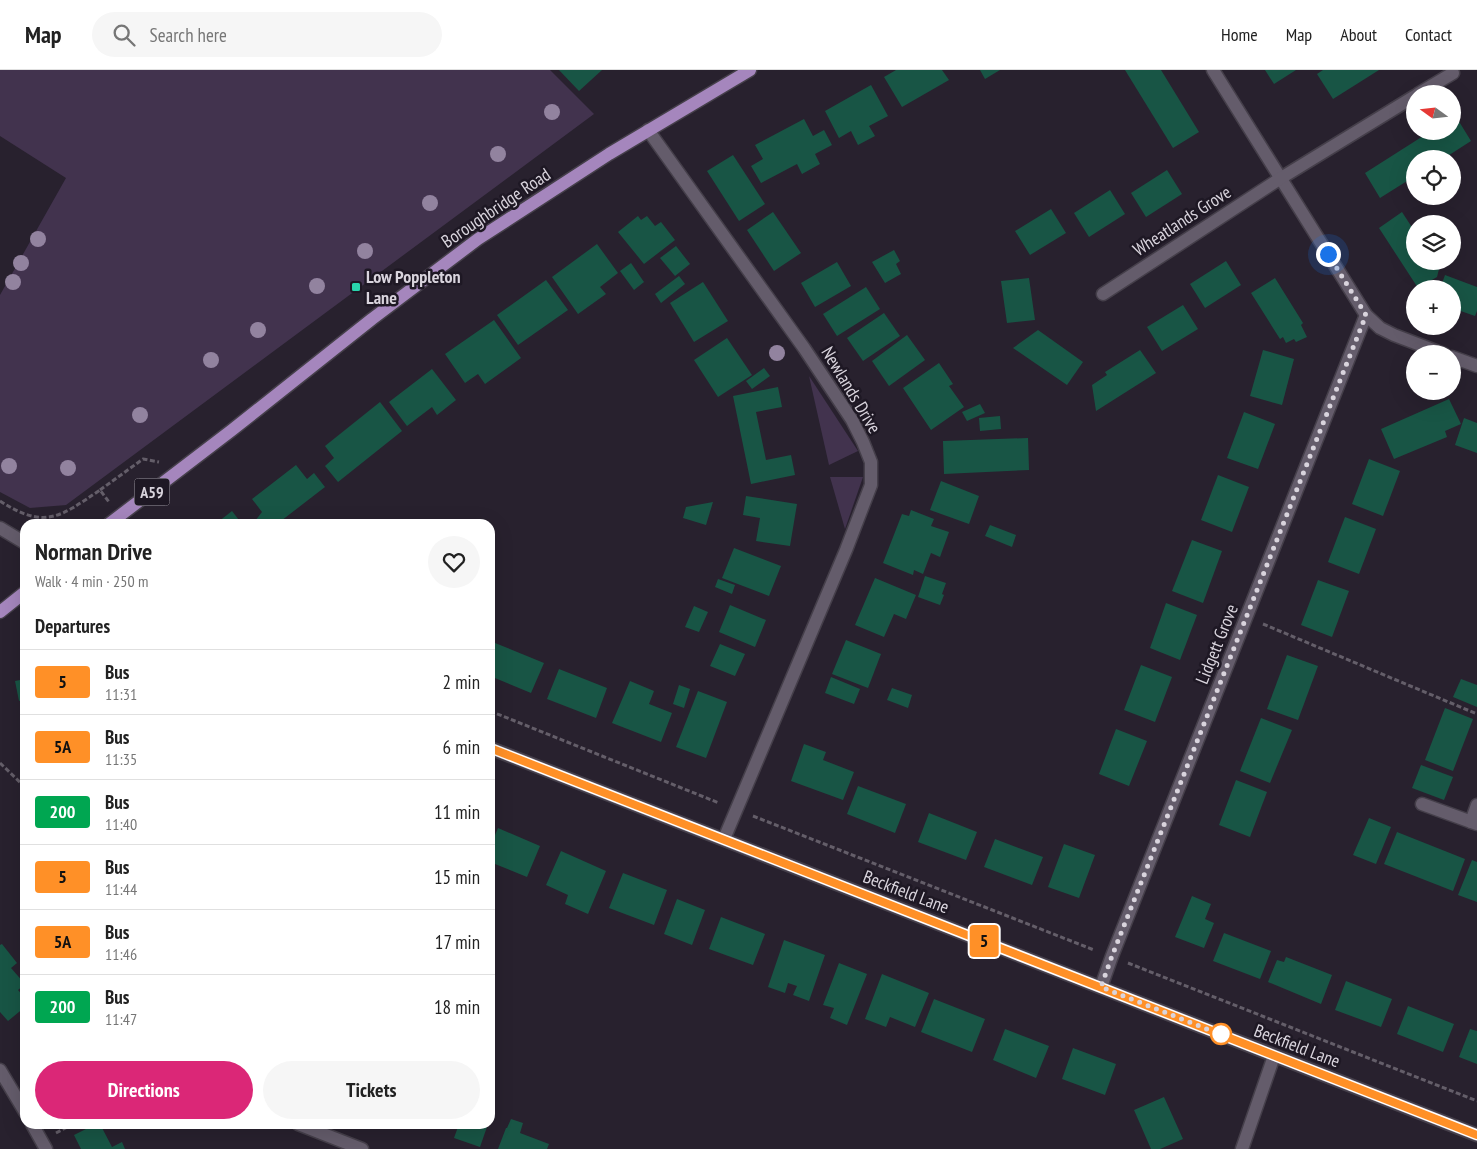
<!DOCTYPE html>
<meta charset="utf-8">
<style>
body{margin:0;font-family:"PT Sans Narrow",sans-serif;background:#f6f6f6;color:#222;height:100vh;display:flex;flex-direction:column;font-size:19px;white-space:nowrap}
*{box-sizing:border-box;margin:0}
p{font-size:16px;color:#767676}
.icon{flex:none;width:28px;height:28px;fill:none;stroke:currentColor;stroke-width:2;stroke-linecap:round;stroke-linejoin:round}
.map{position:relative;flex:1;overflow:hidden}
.details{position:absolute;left:20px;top:449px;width:475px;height:610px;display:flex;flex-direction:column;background:#fff;border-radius:15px;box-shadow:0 5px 20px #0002}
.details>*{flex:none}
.badge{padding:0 10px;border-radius:4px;font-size:18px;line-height:32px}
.needle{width:32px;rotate:285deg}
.buttons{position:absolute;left:1406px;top:15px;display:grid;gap:10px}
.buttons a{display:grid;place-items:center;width:55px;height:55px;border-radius:50%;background:#fff;box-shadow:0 5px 20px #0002;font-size:25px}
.you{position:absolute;width:25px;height:25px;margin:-12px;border:4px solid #fff;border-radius:50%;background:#1a73e8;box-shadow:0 0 0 8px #1a73e833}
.map>.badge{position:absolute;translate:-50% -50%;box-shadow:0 0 0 2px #fff}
h2{padding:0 15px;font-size:19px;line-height:45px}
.round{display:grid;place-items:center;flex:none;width:52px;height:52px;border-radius:26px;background:#f6f6f6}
.head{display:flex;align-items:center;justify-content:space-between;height:85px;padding:0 15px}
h1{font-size:24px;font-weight:700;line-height:38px}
.button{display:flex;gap:10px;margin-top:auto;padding:10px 15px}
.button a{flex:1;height:58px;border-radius:30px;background:#db2777;color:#fff;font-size:20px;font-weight:700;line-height:58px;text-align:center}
.button a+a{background:#f6f6f6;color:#222}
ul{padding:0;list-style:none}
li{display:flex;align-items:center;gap:15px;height:65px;padding:0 15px;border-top:1px solid #e0e0e0}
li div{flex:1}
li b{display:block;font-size:19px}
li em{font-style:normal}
li .badge{min-width:55px;font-weight:700;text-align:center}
header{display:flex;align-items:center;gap:30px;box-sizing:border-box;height:70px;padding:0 25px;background:#fff;border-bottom:1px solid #e0e0e0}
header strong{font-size:24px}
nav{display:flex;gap:28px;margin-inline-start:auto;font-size:18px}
.search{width:350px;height:45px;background:#f6f6f6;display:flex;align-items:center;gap:12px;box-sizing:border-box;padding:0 18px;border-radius:28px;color:#767676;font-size:19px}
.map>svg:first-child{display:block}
</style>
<header>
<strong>Map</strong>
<div class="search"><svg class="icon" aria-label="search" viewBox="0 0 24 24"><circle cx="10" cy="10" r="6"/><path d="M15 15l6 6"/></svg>Search here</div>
<nav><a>Home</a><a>Map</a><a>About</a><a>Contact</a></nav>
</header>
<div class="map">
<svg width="1477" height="1079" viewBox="0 0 1477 1079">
<rect width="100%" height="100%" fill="#28212e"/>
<g fill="#42334e">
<path d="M0 0H550L594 44 66 435 30 438 0 422V225L66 108 0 66Z"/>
<path d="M809 306 858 381 829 395Z"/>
<path d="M830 407H863L845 459Z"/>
</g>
<g fill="#185545">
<path d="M559 0H602L579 21Z"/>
<path d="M896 0H942L949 10 902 37 884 7Z"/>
<path d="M980 0H1000L985 9Z"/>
<path d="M1125 0H1161L1199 62 1173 78Z"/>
<path d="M1265 0H1296L1274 14Z"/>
<path d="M1323 0H1379L1333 29 1317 4Z"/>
<path d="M871 15 888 46 869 56 875 66 858 75 851 61 839 68 825 41Z"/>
<path d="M1455 45 1471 71 1443 89H1415V106L1380 128 1365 103 1431 61H1452V47Z"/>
<path d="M804 49 813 66 824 60 832 75 815 84 820 94 802 104 797 94 761 113 751 96 763 89 755 75Z"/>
<path d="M733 85 765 134 739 151 707 101Z"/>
<path d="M1167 100 1182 124 1146 147 1131 123Z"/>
<path d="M1110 120 1125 144 1089 167 1074 143Z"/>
<path d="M1051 139 1066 163 1030 185 1015 161Z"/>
<path d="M773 142 801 183 774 201 747 160Z"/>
<path d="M1402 142 1415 162V191H1434L1439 199 1437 207 1418 218 1379 158Z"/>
<path d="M638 146 641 150 647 146 655 156 661 152 675 170 644 194 618 162Z"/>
<path d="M597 174 618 203 600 217 606 224 578 244 552 207Z"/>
<path d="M676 176 690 194 675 206 660 188Z"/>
<path d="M894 180 900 191 896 194 901 204 885 213 872 192Z"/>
<path d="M1226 191 1241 215 1205 238 1190 214Z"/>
<path d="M837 192 851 216 815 237 801 213Z"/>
<path d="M631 193 644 212 634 220 620 201Z"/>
<path d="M1445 205 1477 217V241L1475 246 1452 238V219H1440Z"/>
<path d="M679 206 685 214 661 233 655 224Z"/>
<path d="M1029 208 1035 250 1007 253 1001 211Z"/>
<path d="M1275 208 1303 253 1301 255 1307 267 1296 272 1294 269 1286 273 1283 267 1280 269 1251 223Z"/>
<path d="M546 210 568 240 518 275 497 245Z"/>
<path d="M703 212 728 251 694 272 670 233Z"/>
<path d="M866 217 880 239 837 266 823 244Z"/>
<path d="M1183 235 1198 259 1162 281 1147 257Z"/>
<path d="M884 243 900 266 863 291 847 268Z"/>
<path d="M494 250 521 288 485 314 478 304 465 313 445 284Z"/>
<path d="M1038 260 1083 292 1067 315 1013 278Z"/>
<path d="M907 265 925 290 889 316 872 291Z"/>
<path d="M727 268 752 305 718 327 694 290Z"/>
<path d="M1140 280 1156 303 1096 341 1092 315 1107 305 1105 302Z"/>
<path d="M1263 280 1294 289 1282 335 1250 326Z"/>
<path d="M939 293 953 314 949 316 964 337 931 360 903 318Z"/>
<path d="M764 298 770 306 752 319 746 311Z"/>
<path d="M432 299 456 330 437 345 432 337 407 356 389 332Z"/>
<path d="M778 317 782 337 756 342 766 390 791 385 795 405 751 414 733 326Z"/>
<path d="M1449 329 1461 354 1445 361 1447 367 1394 389 1381 359Z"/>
<path d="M380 332 402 361 338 412 325 396 334 388 325 376Z"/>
<path d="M980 334 985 343 967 351 962 342Z"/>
<path d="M1244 342 1275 354 1258 399 1227 388Z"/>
<path d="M1000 346 1001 359 980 361 979 348Z"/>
<path d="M1464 348 1477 353V383L1455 375Z"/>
<path d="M1028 368 1029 400 944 404 943 371Z"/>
<path d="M1369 389 1400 401 1383 446 1352 434Z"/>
<path d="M296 395 307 409 314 403 325 417 277 454H257L255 451 262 442 252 429Z"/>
<path d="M1218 405 1249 417 1232 462 1201 450Z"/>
<path d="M941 411 979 426 969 454 930 440Z"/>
<path d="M746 426 797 434 790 476 756 471 760 448 743 445Z"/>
<path d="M713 432 706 455 683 448 686 437Z"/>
<path d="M911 440 934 449 931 456 949 462 940 487 931 483 923 504 914 500 913 505 883 493 902 444 909 446Z"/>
<path d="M232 441 242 454H219L218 452Z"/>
<path d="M1345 447 1376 459 1359 504 1328 492Z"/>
<path d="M990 455 1016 465 1012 477 985 466Z"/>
<path d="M1192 470 1222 481 1203 533 1172 521Z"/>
<path d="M734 478 781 496 769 526 722 508Z"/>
<path d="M925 506 946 513 942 524 944 525 940 535 918 527Z"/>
<path d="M875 508 916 525 906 549 894 544 884 567 855 555Z"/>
<path d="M718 509 735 515 732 524 715 517Z"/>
<path d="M1318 510 1349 521 1332 567 1301 555Z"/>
<path d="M1166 533 1197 545 1180 590 1150 578Z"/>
<path d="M730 535 766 550 755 577 719 562Z"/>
<path d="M694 536 708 542 699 562 685 557Z"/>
<path d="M846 570 881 584 868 618 832 604Z"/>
<path d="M495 573 544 593 531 623 490 606V586Z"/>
<path d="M720 574 745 584 735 606 710 596Z"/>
<path d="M1287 585 1318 596 1298 650 1267 639Z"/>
<path d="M1141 595 1172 607 1155 652 1124 640Z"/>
<path d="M559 599 607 618 596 648 547 629Z"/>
<path d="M831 607 860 619 854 634 825 623Z"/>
<path d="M25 609V629L19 631 15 611Z"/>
<path d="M1461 609 1477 615V637L1453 627Z"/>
<path d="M630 611 654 621 649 634 672 643 661 672 612 653Z"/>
<path d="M679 615 690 619 684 638 673 634Z"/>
<path d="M892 618 912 625 908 638 887 630Z"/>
<path d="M698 621 727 632 706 688 676 677Z"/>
<path d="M1445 638 1473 649 1453 701 1425 690Z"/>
<path d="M1261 648 1292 660 1270 713 1240 701Z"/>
<path d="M1116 659 1147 671 1129 716 1099 704Z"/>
<path d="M804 674 826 682 823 690 854 702 843 730 791 711Z"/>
<path d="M1421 695 1453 707 1444 730 1412 718Z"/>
<path d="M1236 710 1267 722 1250 767 1219 755Z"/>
<path d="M858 716 906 734 895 763 847 744Z"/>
<path d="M929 743 977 762 966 790 918 772Z"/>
<path d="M1369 748 1391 757 1376 794 1353 785Z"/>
<path d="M498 758 540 776 527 807 490 792V777Z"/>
<path d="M1397 762 1465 789 1453 821 1384 794Z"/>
<path d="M995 769 1043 787 1032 815 984 797Z"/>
<path d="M1064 774 1095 785 1079 828 1048 817Z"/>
<path d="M561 781 606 801 588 844 565 834 568 825 546 815Z"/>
<path d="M1472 790 1477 792V832L1458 825Z"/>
<path d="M623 803 667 820 654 855 609 838Z"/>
<path d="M1192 826 1211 834 1205 849 1214 853 1204 878 1175 867Z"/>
<path d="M677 829 705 840 692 875 664 864Z"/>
<path d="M721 847 765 864 753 895 709 879Z"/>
<path d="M1224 863 1271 881 1260 909 1213 891Z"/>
<path d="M784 870 825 885 809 931 793 925 797 916 788 913 785 923 768 917Z"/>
<path d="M2 874 17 893 11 898 25 914 18 920 25 928V937L8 951 0 942V875Z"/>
<path d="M1286 887 1332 905 1321 934 1268 912 1277 890 1284 892Z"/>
<path d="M839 893 867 904 847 955 830 948 834 938 823 935Z"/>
<path d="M882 904 929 923 915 957 890 947 886 957 865 949Z"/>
<path d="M1346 911 1392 929 1381 957 1335 940Z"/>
<path d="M934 929 985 949 972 982 921 962Z"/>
<path d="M1408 936 1454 954 1443 982 1397 964Z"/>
<path d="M1005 959 1049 976 1036 1008 993 990Z"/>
<path d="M1470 959 1477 961V994L1459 987Z"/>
<path d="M1073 978 1116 994 1105 1025 1062 1009Z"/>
<path d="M1164 1027 1183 1069 1160 1079H1151L1134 1040Z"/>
<path d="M511 1049 523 1053 520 1063 549 1074 547 1079H498L506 1058H507Z"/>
<path d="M96 1054H100L112 1077 122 1072 125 1079H81L74 1065Z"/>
<path d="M459 1054H488L480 1077 454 1068Z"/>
</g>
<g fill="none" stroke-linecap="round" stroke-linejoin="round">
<g stroke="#453f4a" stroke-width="15">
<g id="minor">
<path d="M1213 0 1366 245 1380 258 1394 265 1444 284"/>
<path d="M1418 24 1453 3"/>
<path d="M648 60 804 278 852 350 863 372 871 392V415L846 480 724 769"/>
<path d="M1103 224 1281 108 1415 26"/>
<path d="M1452 287 1477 296"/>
<path d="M0 458 25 473"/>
<path d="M490 678 1477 1065"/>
<path d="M1422 734 1477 754"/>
<path d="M1471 752 1477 735"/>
<path d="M1101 917 1112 886 1366 245"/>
<path d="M0 1000 25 1042"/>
<path d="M32 1054 46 1079"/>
<path d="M298 1054 362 1079"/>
<path d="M1242 1079 1274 986"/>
</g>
</g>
<g stroke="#453f4a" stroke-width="15">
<g id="major">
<path d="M109 454 232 360 372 249 478 169 609 84 750 0"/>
<path d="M0 542 25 522"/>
</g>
</g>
<g stroke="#645e69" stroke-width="3" stroke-dasharray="5 2.5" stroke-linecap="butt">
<path d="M100 420 143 389 159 392"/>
<path d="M0 431C45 460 60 447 100 420L109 432"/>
<path d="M1263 554 1477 644"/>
<path d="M490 641 719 733"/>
<path d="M0 693 25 717"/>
<path d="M753 746 1094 880"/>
<path d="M1128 893 1477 1031"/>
<path d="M56 1063 73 1054"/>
</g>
<use href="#minor" stroke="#645c6b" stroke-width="12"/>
<use href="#major" stroke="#a586bd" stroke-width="12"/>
</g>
<g fill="#92839f">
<circle cx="552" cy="42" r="8"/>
<circle cx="498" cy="84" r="8"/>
<circle cx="430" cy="133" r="8"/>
<circle cx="38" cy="169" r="8"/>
<circle cx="365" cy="181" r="8"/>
<circle cx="21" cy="193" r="8"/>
<circle cx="13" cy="212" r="8"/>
<circle cx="317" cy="216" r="8"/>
<circle cx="258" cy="260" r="8"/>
<circle cx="777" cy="283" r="8"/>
<circle cx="211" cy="290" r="8"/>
<circle cx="140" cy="345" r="8"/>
<circle cx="9" cy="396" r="8"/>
<circle cx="68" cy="398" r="8"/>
</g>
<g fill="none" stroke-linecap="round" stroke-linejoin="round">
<g stroke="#fff" stroke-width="11">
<path id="line" d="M490 678 1477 1065"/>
</g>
<use href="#line" stroke="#ff9027" stroke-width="8"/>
<path stroke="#d9d4dd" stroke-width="5" stroke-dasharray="0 9" d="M1221 964 1222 965 1101 917 1112 886 1366 245 1328 184"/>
</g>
<rect fill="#29d5ac" stroke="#1e1824" stroke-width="2" x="351" y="212" width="10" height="10" rx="2.5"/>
<circle fill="#fff" stroke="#ff9027" stroke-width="2.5" cx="1221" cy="964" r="10"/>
<g text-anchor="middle" stroke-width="5" stroke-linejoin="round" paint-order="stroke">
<rect fill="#1e1824" stroke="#a19ca6" stroke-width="1" x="134.5" y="408.5" width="35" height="27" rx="4"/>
<g font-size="16" font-weight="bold" fill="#d9d4dd">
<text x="152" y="428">A59</text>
</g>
<g font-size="18" fill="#d9d4dd" stroke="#1e1824">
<text transform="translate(496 138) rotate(-34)" y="6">Boroughbridge Road</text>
<text transform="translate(1182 151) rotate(-33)" y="6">Wheatlands Grove</text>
<text transform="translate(851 320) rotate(59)" y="6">Newlands Drive</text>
<text transform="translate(1217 574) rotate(-68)" y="6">Lidgett Grove</text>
<text transform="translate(906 822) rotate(21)" y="6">Beckfield Lane</text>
<text transform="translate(1297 976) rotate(21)" y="6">Beckfield Lane</text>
</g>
<g font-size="18" font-weight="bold" fill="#d9d4dd" stroke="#1e1824" text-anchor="start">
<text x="366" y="213">Low Poppleton<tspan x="366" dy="21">Lane</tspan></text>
</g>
</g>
</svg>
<div class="buttons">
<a><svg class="needle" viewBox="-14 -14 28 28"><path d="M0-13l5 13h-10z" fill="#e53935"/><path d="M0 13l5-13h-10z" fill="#767676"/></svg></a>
<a><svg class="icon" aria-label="locate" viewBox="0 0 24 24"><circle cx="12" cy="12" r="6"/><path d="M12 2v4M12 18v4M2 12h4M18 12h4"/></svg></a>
<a><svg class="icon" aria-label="layers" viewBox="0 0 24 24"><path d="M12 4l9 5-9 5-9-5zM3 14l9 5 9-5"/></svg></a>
<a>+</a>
<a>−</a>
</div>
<div class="you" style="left:1328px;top:184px"></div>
<b class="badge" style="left:984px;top:871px;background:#ff9027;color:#111">5</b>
<section class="details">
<div class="head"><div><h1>Norman Drive</h1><p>Walk · 4 min · 250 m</p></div><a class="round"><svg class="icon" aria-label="heart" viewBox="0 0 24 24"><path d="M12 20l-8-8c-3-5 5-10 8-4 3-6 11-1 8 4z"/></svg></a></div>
<h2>Departures</h2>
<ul>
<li><span class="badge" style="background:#ff9027;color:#111">5</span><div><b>Bus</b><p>11:31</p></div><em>2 min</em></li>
<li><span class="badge" style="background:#ff9027;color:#111">5A</span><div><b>Bus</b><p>11:35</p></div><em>6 min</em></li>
<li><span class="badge" style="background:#00a651;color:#fff">200</span><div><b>Bus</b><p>11:40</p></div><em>11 min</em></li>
<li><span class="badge" style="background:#ff9027;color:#111">5</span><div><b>Bus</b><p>11:44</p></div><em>15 min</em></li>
<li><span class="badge" style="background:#ff9027;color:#111">5A</span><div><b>Bus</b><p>11:46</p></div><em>17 min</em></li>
<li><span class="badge" style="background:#00a651;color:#fff">200</span><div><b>Bus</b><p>11:47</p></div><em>18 min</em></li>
</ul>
<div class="button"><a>Directions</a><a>Tickets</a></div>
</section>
</div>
